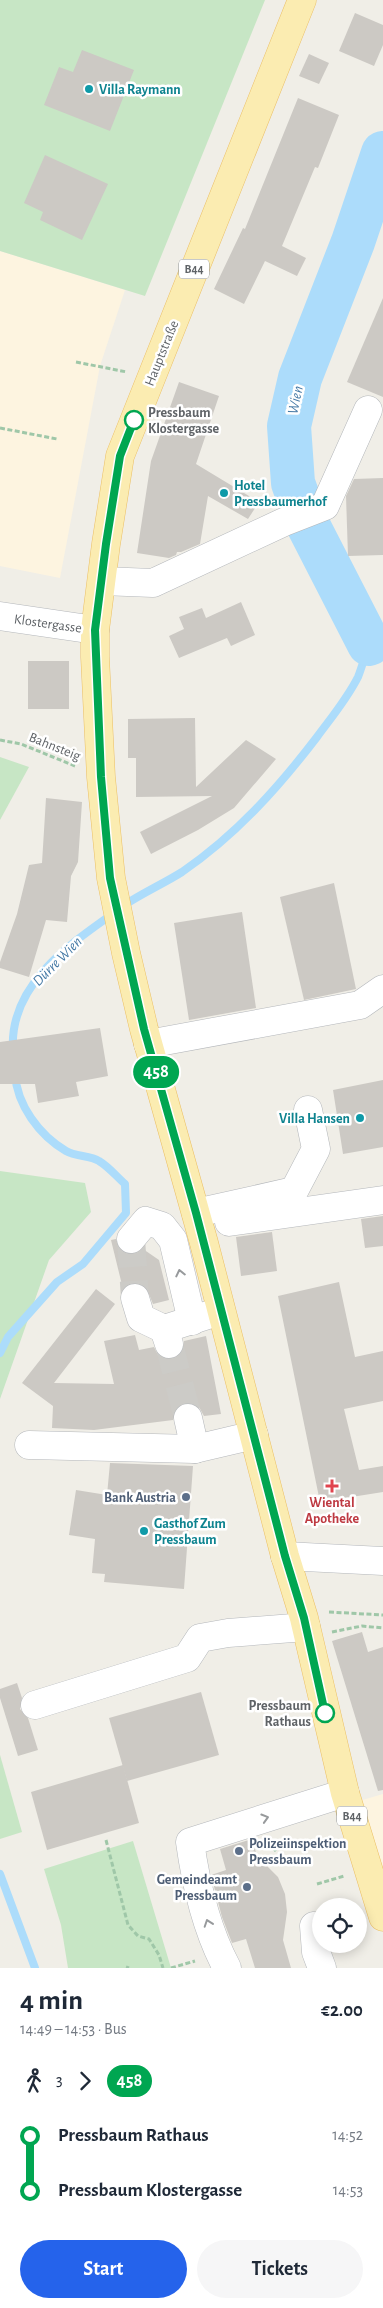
<!DOCTYPE html>
<meta charset="utf-8">
<style>
body{margin:0;font-family:"Alegreya Sans",sans-serif;background:#f6f6f7;color:#1f2937;height:100vh;display:flex;flex-direction:column;font-size:19px;white-space:nowrap}
*{box-sizing:border-box;margin:0}
p{font-size:16px;color:#747a83}
.icon{flex:none;width:28px;height:28px;fill:none;stroke:currentColor;stroke-width:2;stroke-linecap:round;stroke-linejoin:round}
.map{position:relative;height:1968px;overflow:hidden}
.drawer{display:flex;flex-direction:column;background:#fff;flex:1}
.drawer>*{flex:none}
.badge{padding:0 10px;border-radius:16px;font-size:18px;line-height:32px}
.buttons{position:absolute;left:312px;top:1898px;display:grid;gap:10px}
.buttons a{display:grid;place-items:center;width:55px;height:55px;border-radius:50%;background:#fff;box-shadow:0 2px 12px #0003;font-size:25px}
.map>.badge{position:absolute;translate:-50% -50%;box-shadow:0 0 0 2px #fff}
.legs{display:flex;align-items:center;gap:8px;height:55px;padding:0 20px;font-size:16px}
.legs p{margin-inline-start:auto}
.headline{display:flex;align-items:center;justify-content:space-between;height:85px;padding:0 20px}
h1{font-size:28px;font-weight:700;line-height:38px}
.action{display:flex;gap:10px;margin-top:auto;padding:10px 20px}
.action a{flex:1;height:58px;border-radius:30px;background:#2563eb;color:#fff;font-size:20px;font-weight:700;line-height:58px;text-align:center}
.action a+a{background:#f6f6f7;color:#1f2937}
ul{padding:0 20px;list-style:none}
li{display:flex;align-items:center;gap:18px;height:55px;font-size:19px}
li i{display:grid;place-items:center;width:8px;height:100%;margin:0 6px;background:currentColor}
li i::after{content:'';width:12px;height:12px;margin:-6px;border:4px solid;border-radius:50%;background:#fff}
li p{margin-inline-start:auto}
li:first-child i{background:linear-gradient(#0000 50%,currentColor 0)}
li:last-child i{background:linear-gradient(currentColor 50%,#0000 0)}
.map>svg:first-child{display:block}
</style>
<div class="map">
<svg width="383" height="1968" viewBox="0 0 383 1968">
<rect width="100%" height="100%" fill="#f0eee7"/>
<g fill="#fdf4e0">
<path d="M0 251 125 290 100 366 60 578 0 566Z"/>
<path d="M383 1794V1883L359 1801Z"/>
</g>
<g fill="#c7e6c5">
<path d="M0 0H265L145 296 0 251Z"/>
<path d="M0 757 29 767 0 820Z"/>
<path d="M0 1171 85 1183 91 1212 49 1260 0 1399Z"/>
<path d="M0 1755 22 1832 0 1839Z"/>
<path d="M133 1841 171 1968H68L61 1925 44 1869Z"/>
</g>
<g fill="none" stroke-linecap="round" stroke-linejoin="round">
<g stroke="#acdcfb" stroke-width="8">
<path d="M123 906C142 893 163 884 182 872 236 835 278 788 317 737 331 718 347 699 358 677 362 667 365 655 369 644L383 657"/>
<path d="M13 1050C9 986 67 946 114 913"/>
<path d="M0 1353 8 1337 57 1282 83 1264 126 1213 125 1184C117 1177 109 1167 99 1161 90 1155 76 1157 66 1151 39 1135 17 1105 15 1074"/>
<path d="M0 1874 35 1968"/>
</g>
<path stroke="#acdcfb" stroke-width="44" d="M369 644 309 527 293 483 289 426 300 378 353 242 383 153"/>
</g>
<g fill="#ccc9c4">
<path d="M355 13 383 25V45L374 66 339 51Z"/>
<path d="M82 50 134 70 110 131 44 105 59 67 73 72Z"/>
<path d="M309 54 329 63 319 84 299 76Z"/>
<path d="M298 98 339 115 318 168 315 167 282 246 306 258 297 276 265 261 244 304 214 289 243 228 245 229Z"/>
<path d="M45 155 108 184 82 240 40 220 43 212 24 203Z"/>
<path d="M383 298V397L347 382Z"/>
<path d="M179 382 219 396 196 464 259 502 248 519 208 496 200 544 181 552H177L176 555 169 558 137 553 151 461Z"/>
<path d="M383 478V555L348 556 346 496 354 479Z"/>
<path d="M241 602 255 635 231 646 227 638 179 658 169 636 184 629 179 617 202 608 206 618Z"/>
<rect x="28" y="661" width="41" height="48"/>
<path d="M195 718 196 787 246 740 276 759 234 808 198 830 151 854 140 832 212 796 136 797V758H128V719Z"/>
<path d="M46 798 82 802 78 862 71 876 67 922 46 920 29 977 0 968V962L17 914 29 865 42 863Z"/>
<path d="M334 883 356 989 304 1000 280 897Z"/>
<path d="M242 912 256 1008 189 1020 174 923Z"/>
<path d="M100 1028 108 1076 76 1082 79 1096 38 1103 35 1084H0V1042Z"/>
<path d="M383 1080V1147L343 1154 333 1090Z"/>
<path d="M383 1216V1246L365 1248 361 1219Z"/>
<path d="M272 1232 277 1271 241 1276 236 1237Z"/>
<path d="M116 1239 121 1251 128 1254H136L143 1249 159 1260 169 1300 153 1304 146 1287 139 1283H130L123 1289 111 1240Z"/>
<path d="M339 1282 355 1357 383 1351V1401L344 1409 359 1470 383 1466V1492L320 1502 278 1296Z"/>
<path d="M96 1289 115 1304 54 1383 114 1384 104 1341 135 1335 139 1350 154 1347 158 1355 166 1359H174L180 1355 184 1348V1341L206 1336 221 1414 204 1416 199 1407 193 1403H185L177 1407 173 1420 94 1430 52 1428 53 1406 22 1383Z"/>
<path d="M110 1463 193 1466 184 1589 104 1582 105 1574 92 1573 95 1539 69 1535 76 1490 107 1495Z"/>
<path d="M362 1632 368 1652 383 1647V1790L378 1791 332 1641Z"/>
<path d="M17 1683 22 1698 20 1709 28 1718 38 1750 18 1756 0 1698V1689Z"/>
<path d="M201 1692 219 1755 127 1781 109 1718Z"/>
<path d="M123 1765 139 1823 47 1850 31 1792Z"/>
<path d="M252 1839 260 1866H267L278 1877 285 1894 287 1912 283 1940 291 1968H255L246 1939 232 1943 222 1917 211 1875 226 1870 220 1849Z"/>
</g>
<g fill="none" stroke-linecap="round" stroke-linejoin="round">
<g stroke="#cccbc7" stroke-width="28" stroke-dasharray="28 14" stroke-linecap="butt">
<path d="M131 1239 135 1298"/>
<path d="M169 1344 188 1418"/>
</g>
<g stroke="#b4b7bb" stroke-width="29">
<g id="minor">
<path d="M102 581 153 583 284 522 325 506 368 410"/>
<path d="M0 616 95 630"/>
<path d="M148 1044 360 1005 383 989"/>
<path d="M196 1213 294 1191 316 1149 308 1110"/>
<path d="M229 1222 383 1200"/>
<path d="M131 1239 146 1221 162 1226 173 1240 192 1321"/>
<path d="M135 1298 141 1318 164 1329"/>
<path d="M169 1344 164 1329 208 1315"/>
<path d="M188 1418 195 1449"/>
<path d="M29 1445 195 1449 254 1435"/>
<path d="M285 1556 383 1561"/>
<path d="M35 1705 187 1658 200 1638 228 1633 306 1627"/>
<path d="M314 1926 316 1952 322 1968"/>
<path d="M227 1968C206 1929 196 1885 190 1842L345 1793"/>
</g>
</g>
<g stroke="#ebbf65" stroke-width="29">
<path id="major" d="M302 0 120 456 106 544 95 630V657L101 777 111 878 126 953 144 1029 204 1243 285 1556 304 1618 345 1793 383 1917"/>
</g>
<g stroke="#9fc7a8" stroke-width="3" stroke-dasharray="5 2.5" stroke-linecap="butt">
<path d="M76 362 127 372"/>
<path d="M0 428 57 439"/>
<path d="M0 740 21 744 75 766"/>
<path d="M329 1612 383 1615"/>
<path d="M332 1632 362 1626 383 1628"/>
<path d="M106 1840 128 1925 138 1936 149 1939 159 1955 163 1968"/>
<path d="M268 1843 276 1851"/>
<path d="M317 1884 344 1876"/>
<path d="M126 1967 129 1968"/>
<path d="M171 1968 195 1961"/>
</g>
<use href="#minor" stroke="#fff" stroke-width="28"/>
<use href="#major" stroke="#fbecb1" stroke-width="28"/>
</g>
<defs><path id="oneway-chevron" d="M-2-3.5L2.5 0L-2 3.5" fill="none" stroke-width="1.6" stroke-linecap="round" stroke-linejoin="round" transform="scale(1.25)"/></defs>
<g stroke="#979a9c">
<use href="#oneway-chevron" transform="translate(180 1273) rotate(-103)"/>
<use href="#oneway-chevron" transform="translate(265 1818) rotate(-17)"/>
<use href="#oneway-chevron" transform="translate(208 1923) rotate(-109)"/>
</g>
<g fill="none" stroke-linecap="round" stroke-linejoin="round">
<g stroke="#fff" stroke-width="11">
<path id="line-1" d="M134 420 120 456 106 544 95 630 101 777 110 878 144 1029 196 1213 285 1556 304 1618 325 1713"/>
</g>
<use href="#line-1" stroke="#00a651" stroke-width="8"/>
</g>
<g fill="#0f9aa8" stroke="#fff" stroke-width="2">
<circle cx="89" cy="89" r="5"/>
<circle cx="224" cy="493" r="5"/>
<circle cx="360" cy="1118" r="5"/>
<circle cx="144" cy="1531" r="5"/>
</g>
<g fill="#fff" stroke="#00a651" stroke-width="2.5">
<circle cx="134" cy="420" r="9"/>
<circle cx="325" cy="1713" r="9"/>
</g>
<path fill="#e0444e" stroke="#fff" stroke-width="2" d="M329.5 1478.5h5v5h5v5h-5v5h-5v-5h-5v-5h5z"/>
<g fill="#5c6f8a" stroke="#fff" stroke-width="2">
<circle cx="186" cy="1497" r="5"/>
<circle cx="239" cy="1851" r="5"/>
<circle cx="247" cy="1887" r="5"/>
</g>
<g text-anchor="middle" stroke-width="5" stroke-linejoin="round" paint-order="stroke">
<g fill="#fff" stroke="#8f9295" stroke-width="1">
<rect x="179" y="259.5" width="30" height="19" rx="4"/>
<rect x="337" y="1806.5" width="30" height="19" rx="4"/>
</g>
<g font-size="12" font-weight="bold" fill="#5f6367">
<text x="194" y="273">B44</text>
<text x="352" y="1820">B44</text>
</g>
<g font-size="14" font-weight="bold" fill="#0d838f" stroke="#fff" text-anchor="start">
<text x="99" y="94">Villa Raymann</text>
<text x="234" y="490">Hotel<tspan x="234" dy="16">Pressbaumerhof</tspan></text>
<text x="350" y="1123" text-anchor="end">Villa Hansen</text>
<text x="154" y="1528">Gasthof Zum<tspan x="154" dy="16">Pressbaum</tspan></text>
</g>
<g font-size="14" fill="#5f6367" stroke="#fff">
<text transform="translate(161 353) rotate(-68)" y="5">Hauptstraße</text>
<text transform="translate(48 623) rotate(8)" y="5">Klostergasse</text>
<text transform="translate(55 746) rotate(22)" y="5">Bahnsteig</text>
</g>
<g font-size="14" font-weight="bold" fill="#5f6367" stroke="#fff" text-anchor="start">
<text x="148" y="417">Pressbaum<tspan x="148" dy="16">Klostergasse</tspan></text>
<text x="311" y="1710" text-anchor="end">Pressbaum<tspan x="311" dy="16">Rathaus</tspan></text>
</g>
<g font-size="14" font-weight="bold" fill="#4e5e75" stroke="#fff" text-anchor="end">
<text x="176" y="1502">Bank Austria</text>
<text x="249" y="1848" text-anchor="start">Polizeiinspektion<tspan x="249" dy="16">Pressbaum</tspan></text>
<text x="237" y="1884">Gemeindeamt<tspan x="237" dy="16">Pressbaum</tspan></text>
</g>
<g font-size="14" font-weight="bold" fill="#be3a42" stroke="#fff">
<text x="332" y="1507">Wiental<tspan x="332" dy="16">Apotheke</tspan></text>
</g>
<g font-size="15" font-style="italic" fill="#4579a5" stroke="#fff">
<text transform="translate(295 400) rotate(-78)" y="5">Wien</text>
<text transform="translate(57 961) rotate(-45)" y="5">Dürre Wien</text>
</g>
</g>
</svg>
<div class="buttons">
<a><svg class="icon" aria-label="locate" viewBox="0 0 24 24"><circle cx="12" cy="12" r="6"/><path d="M12 2v4M12 18v4M2 12h4M18 12h4"/></svg></a>
</div>
<b class="badge" style="left:156px;top:1072px;background:#00a651;color:#fff">458</b>
</div>
<section class="drawer">
<div class="headline"><div><h1>4 min</h1><p>14:49 – 14:53 · Bus</p></div><b>€2.00</b></div>
<div class="legs"><svg class="icon" aria-label="walk" viewBox="0 0 24 24"><circle cx="13" cy="4" r="2"/><path d="M13 8l-2 6 4 7M11 14l-3 7M7 12l3-4h3l4 4"/></svg>3<svg class="icon" aria-label="forward" viewBox="0 0 24 24"><path d="M9 5l7 7-7 7"/></svg><b class="badge" style="background:#00a651;color:#fff">458</b></div>
<ul>
<li><i style="color:#00a651"></i><b>Pressbaum Rathaus</b><p>14:52</p></li>
<li><i style="color:#00a651"></i><b>Pressbaum Klostergasse</b><p>14:53</p></li>
</ul>
<div class="action"><a>Start</a><a>Tickets</a></div>
</section>
